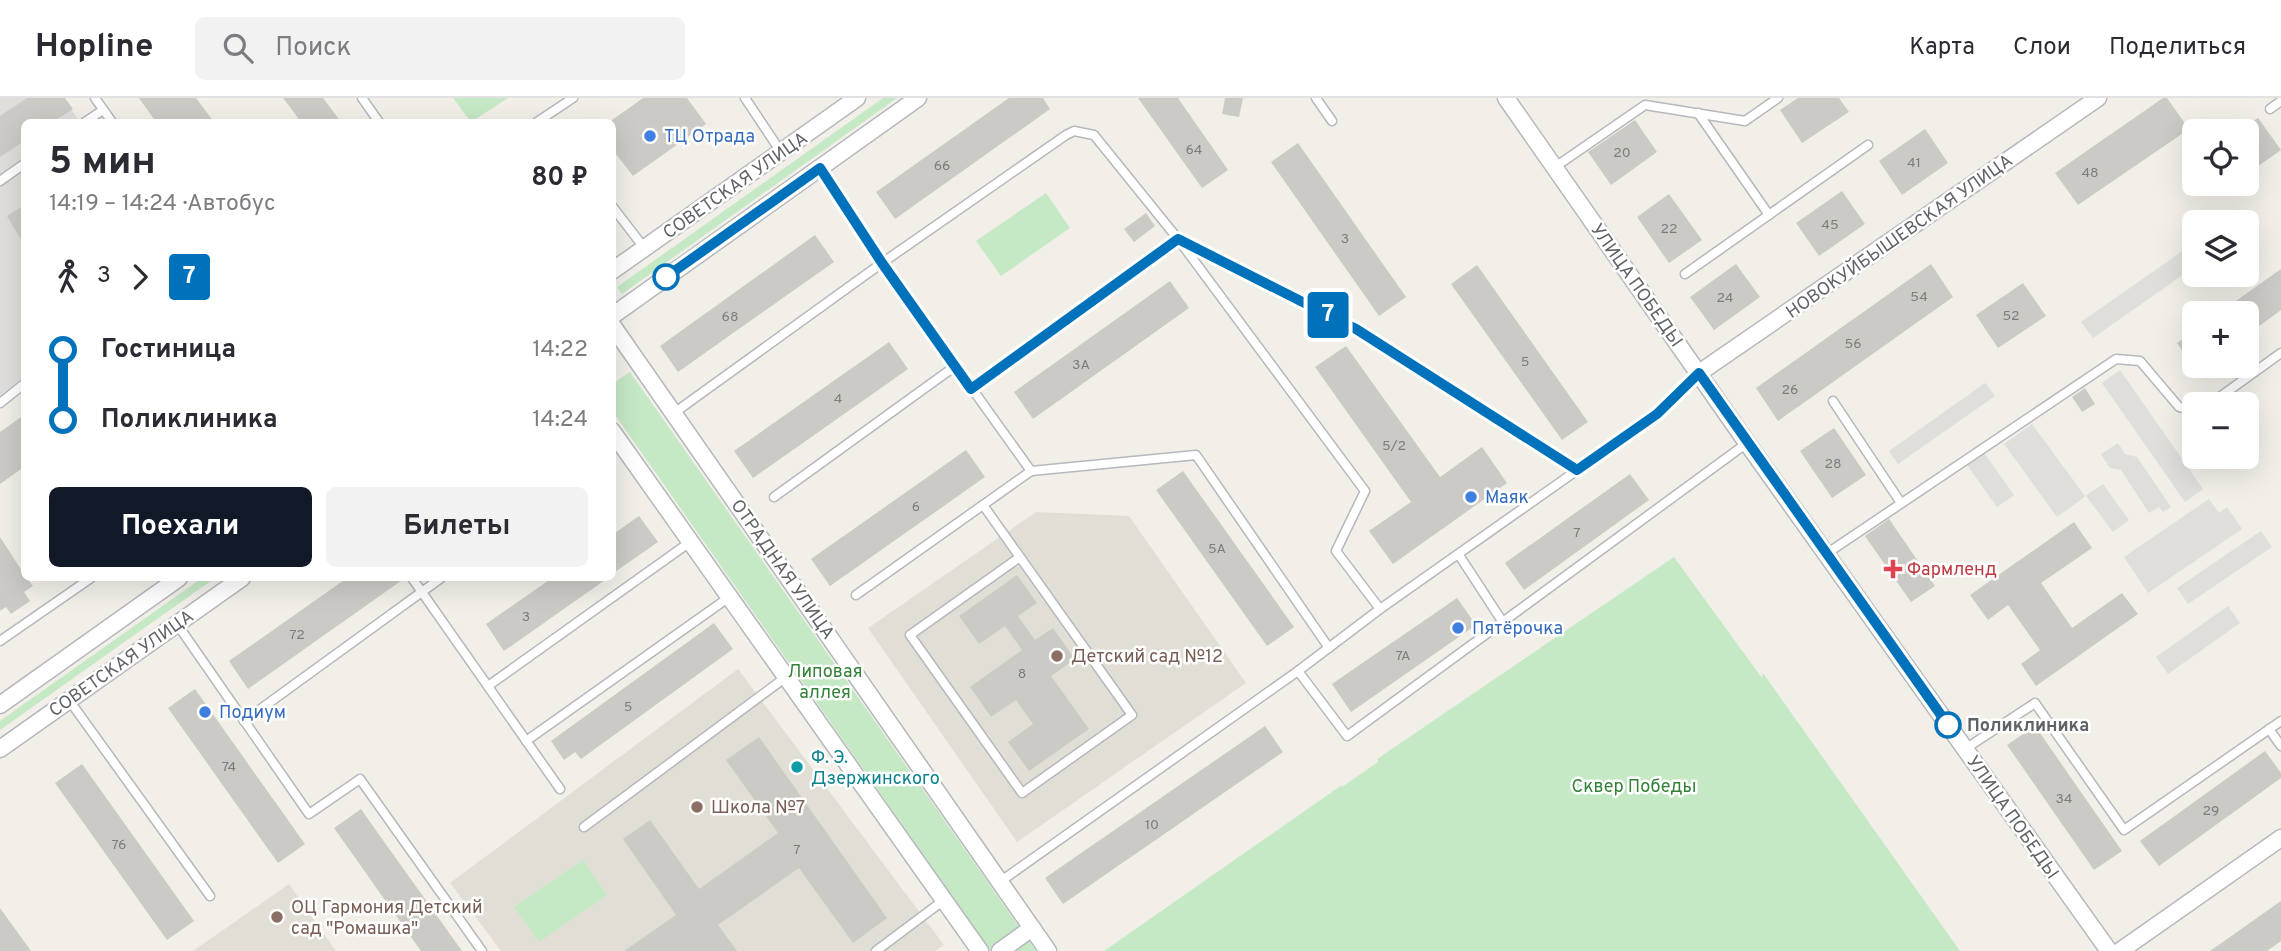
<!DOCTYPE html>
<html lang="ru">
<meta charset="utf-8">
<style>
body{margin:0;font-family:Overpass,sans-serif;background:#f2f2f3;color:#2b2b33;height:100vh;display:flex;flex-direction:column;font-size:26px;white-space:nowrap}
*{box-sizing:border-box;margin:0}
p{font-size:23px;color:#7c7c81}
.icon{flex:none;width:38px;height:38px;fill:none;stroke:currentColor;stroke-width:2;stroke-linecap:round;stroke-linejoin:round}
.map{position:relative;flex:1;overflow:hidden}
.drawer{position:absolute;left:21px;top:21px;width:595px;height:462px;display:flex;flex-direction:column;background:#fff;border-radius:10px;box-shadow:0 7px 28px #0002}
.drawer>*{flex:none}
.badge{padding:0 14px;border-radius:5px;font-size:24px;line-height:46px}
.controls{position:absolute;left:2182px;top:21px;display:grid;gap:14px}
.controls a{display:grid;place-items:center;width:77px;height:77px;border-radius:10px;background:#fff;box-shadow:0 7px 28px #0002;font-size:35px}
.map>.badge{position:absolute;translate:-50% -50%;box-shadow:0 0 0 4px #fff}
.legs{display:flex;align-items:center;gap:10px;height:77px;padding:0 28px;font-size:23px}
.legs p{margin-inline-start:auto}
.overview{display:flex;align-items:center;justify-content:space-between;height:119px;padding:0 28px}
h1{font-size:38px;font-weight:700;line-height:52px}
.primary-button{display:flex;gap:14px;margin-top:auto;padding:14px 28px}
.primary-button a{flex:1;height:80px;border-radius:10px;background:#111827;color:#fff;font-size:28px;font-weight:700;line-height:80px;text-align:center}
.primary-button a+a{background:#f2f2f3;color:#2b2b33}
ul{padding:0 28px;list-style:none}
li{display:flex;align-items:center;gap:24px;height:70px;font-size:26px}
li i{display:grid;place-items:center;width:10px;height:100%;margin:0 9px;background:currentColor}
li i::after{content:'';width:18px;height:18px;margin:-9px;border:5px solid;border-radius:50%;background:#fff}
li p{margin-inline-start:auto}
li:first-child i{background:linear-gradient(#0000 50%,currentColor 0)}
li:last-child i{background:linear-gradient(currentColor 50%,#0000 0)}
header{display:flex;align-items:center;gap:42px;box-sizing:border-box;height:98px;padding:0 35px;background:#fff;border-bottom:2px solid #e1e1e2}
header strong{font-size:33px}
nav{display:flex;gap:38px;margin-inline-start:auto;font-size:24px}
.search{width:490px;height:63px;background:#f2f2f3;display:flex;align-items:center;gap:18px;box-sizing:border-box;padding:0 24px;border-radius:10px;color:#7c7c81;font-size:26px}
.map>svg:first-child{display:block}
</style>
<header>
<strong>Hopline</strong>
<div class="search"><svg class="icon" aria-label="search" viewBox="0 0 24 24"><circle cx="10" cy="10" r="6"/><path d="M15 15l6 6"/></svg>Поиск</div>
<nav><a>Карта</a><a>Слои</a><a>Поделиться</a></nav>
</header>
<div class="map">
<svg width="2281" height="853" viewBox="0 0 2281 853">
<rect width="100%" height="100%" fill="#f1efe8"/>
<g fill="#e0deda">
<path d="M0 0H63L80 24H24V279L0 297Z"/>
<path d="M2194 145V169L2093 240 2081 224Z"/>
<path d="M2120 272 2203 391 2185 404 2102 285Z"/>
<path d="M1985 285 1995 298 1898 366 1889 353Z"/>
<path d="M2032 326 2085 398 2103 386 2129 422 2113 434 2086 398 2057 419 2004 346Z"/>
<path d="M2118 345 2125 356 2137 359 2171 409 2163 414 2159 409 2149 415 2121 372 2110 370 2101 356Z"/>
<path d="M1984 355 2014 397 1997 409 1967 367Z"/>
<path d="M2209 401 2219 415 2227 409 2242 431 2148 495 2124 459Z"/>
<path d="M2261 433 2272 449 2188 506 2177 490Z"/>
<path d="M2228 508 2240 525 2168 576 2156 559Z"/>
</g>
<g fill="#e1ded6">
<path d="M1036 414 1129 418 1246 585 1017 744 868 530Z"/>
<path d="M738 571 944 847 935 853H501L450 785Z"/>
<path d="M289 786 336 853H193Z"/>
</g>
<g fill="#c5e8c5">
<path d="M453 0H508L471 24Z"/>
<path d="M883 0H897L622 196 617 189Z"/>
<path d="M1046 95 1070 130 1001 178 976 143Z"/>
<path d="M630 274 1036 853H991L613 314 612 286Z"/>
<path d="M1674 459 1762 580 1763 575 1960 853H1104L1342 687V689L1378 664 1377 661Z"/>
<path d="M202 480H215L0 632V623Z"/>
<path d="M583 762 607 797 539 844 514 809Z"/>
</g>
<g fill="#cccac5">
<path d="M27 0H65L73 11 52 24H24V43L0 59V18Z"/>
<path d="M139 0H196L214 24H156Z"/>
<path d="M283 0H323L341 24H301Z"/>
<path d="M643 0H687L706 26 633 78 612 51V22Z"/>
<path d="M1009 0H1043L1050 11 895 121 876 94Z"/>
<path d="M1138 0H1178L1228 72 1202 90Z"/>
<path d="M1225 0H1243L1239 19 1222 16Z"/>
<path d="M1798 0H1839L1849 14 1802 45 1780 12Z"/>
<path d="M2163 0H2167L2189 31 2078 107 2055 75Z"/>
<path d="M2258 20 2281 52 2247 76V28Z"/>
<path d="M1635 22 1657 54 1611 87 1588 54Z"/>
<path d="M1925 31 1948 65 1902 97 1879 63Z"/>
<path d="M1298 45 1406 199 1379 218 1271 64Z"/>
<path d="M1842 93 1865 126 1819 158 1796 125Z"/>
<path d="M1669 96 1702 142 1669 165 1637 119Z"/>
<path d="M24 107V147L7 118Z"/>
<path d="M1146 115 1155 128 1134 144 1124 131Z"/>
<path d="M815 137 834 164 678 274 660 248Z"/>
<path d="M1736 166 1760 199 1714 232 1690 199Z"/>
<path d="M1931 166 1953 199 1778 323 1756 290Z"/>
<path d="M1477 167 1588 324 1562 342 1451 186Z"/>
<path d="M2281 171V212L2262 226 2247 236V215H2219Z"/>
<path d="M1170 183 1189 210 1033 321 1014 294Z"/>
<path d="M2023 185 2046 218 1998 250 1976 217Z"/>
<path d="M2194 233V270L2177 245Z"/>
<path d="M889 244 908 271 753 380 734 353Z"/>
<path d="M1346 248 1440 379 1482 349 1507 385 1393 466 1369 433 1411 404 1315 269Z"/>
<path d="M2085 290 2095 306 2082 314 2072 299Z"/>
<path d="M24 317V369L0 386V334Z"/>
<path d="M1834 330 1866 377 1832 400 1800 353Z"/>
<path d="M966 352 985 379 830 488 811 461Z"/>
<path d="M1183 373 1294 529 1267 548 1156 392Z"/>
<path d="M1630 376 1649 402 1524 492 1505 465Z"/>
<path d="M639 418 658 444 612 476V437Z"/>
<path d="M1889 421 1935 488 1911 504 1865 438Z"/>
<path d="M2074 424 2092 450 2041 485 2072 530 2122 495 2138 516 2036 588 2021 566 2040 552 2008 507 1988 522 1970 497Z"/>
<path d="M0 439 24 476V480H27L33 488 24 494 30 503 11 516 6 509 0 513Z"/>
<path d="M1017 477 1037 505 1018 518 1035 542 1053 530 1075 561 1051 578 1089 631 1029 673 1008 644 1033 626 1016 602 991 619 970 589 1022 552 1005 528 979 546 959 518Z"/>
<path d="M347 480H405L248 591 229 563Z"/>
<path d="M552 480H608L504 553 486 526Z"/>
<path d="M1457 500 1476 527 1351 614 1332 586Z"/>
<path d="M714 525 733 551 581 661 575 654 564 662 551 643Z"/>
<path d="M195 591 305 746 278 765 168 610Z"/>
<path d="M1265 628 1283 654 1063 806 1045 780Z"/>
<path d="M2035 628 2122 753 2094 772 2007 647Z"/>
<path d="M759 639 887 820 853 845 799 770 718 827 737 853H624L676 817 623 741 650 722 699 791 778 735 726 662Z"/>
<path d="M2265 653 2281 675V680L2159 768 2140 743Z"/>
<path d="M82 666 194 823 167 842 55 685Z"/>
<path d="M361 711 375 731 462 853H421L334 730Z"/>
<path d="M2281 803V843L2267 853H2210Z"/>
<path d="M0 810 31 853H0Z"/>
</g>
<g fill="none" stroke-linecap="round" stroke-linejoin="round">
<g stroke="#b5b8bc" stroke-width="11">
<g id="service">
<path d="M95 0 112 24"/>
<path d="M362 0 379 24"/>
<path d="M745 0 781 54"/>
<path d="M1316 0 1332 23"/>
<path d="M2270 11 2281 3"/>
<path d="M1698 15 1769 117"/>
<path d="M85 24 103 12"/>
<path d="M537 24 573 0"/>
<path d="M1555 69 1645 7 1745 23 1778 0"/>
<path d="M819 70 882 165 1066 37 1074 33 1094 37 1178 141 1356 231 1577 372"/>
<path d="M0 83 24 66"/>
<path d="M612 108 645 151"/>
<path d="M1685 176 1868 47"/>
<path d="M972 291 1178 141 1365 393 1336 453 1380 511"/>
<path d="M1833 303 1901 405"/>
<path d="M0 305 24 286"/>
<path d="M2210 306 2281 255"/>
<path d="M674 315 882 165 1031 373 1196 357 1329 550"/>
<path d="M774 399 954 269"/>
<path d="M983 407 1132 617 1022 695 910 537 1020 459"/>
<path d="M1826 456 2116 261 2140 263 2179 309 2194 313"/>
<path d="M1459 457 1502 523"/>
<path d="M412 480 560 691"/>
<path d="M856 497 1031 373"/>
<path d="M177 526 309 716 360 681 482 853"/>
<path d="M0 543 91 480"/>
<path d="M1298 573 1347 638 1747 345"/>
<path d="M488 588 690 444"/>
<path d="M69 602 210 798"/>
<path d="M244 623 441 480"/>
<path d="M2269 631 2281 648"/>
<path d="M526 643 728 500"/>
<path d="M1965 651 2035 605 2124 732 2281 623"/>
<path d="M584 729 786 579"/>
<path d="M1001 783 1298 573 1380 511 1657 316 1699 275"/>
<path d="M876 853 944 802"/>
</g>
</g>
<g stroke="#b5b8bc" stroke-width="19">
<g id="minor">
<path d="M1506 0 1747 345 2109 853"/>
<path d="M612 173 857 0"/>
<path d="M612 218 918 0"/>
<path d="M612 227 1048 853"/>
<path d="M1699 275 2098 0"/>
<path d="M612 333 980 853"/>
<path d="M0 607 179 480"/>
<path d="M0 651 242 480"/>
<path d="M1000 853 1032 830"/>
<path d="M2120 853 2281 740"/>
</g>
</g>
<use href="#service" stroke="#fff" stroke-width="8"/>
<use href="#minor" stroke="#fff" stroke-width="16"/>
</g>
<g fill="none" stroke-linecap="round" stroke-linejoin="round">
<g stroke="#fff" stroke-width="16">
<path id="line-1" d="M666 179 820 70 882 165 971 291 1178 141 1356 231 1577 372 1657 316 1699 275 1948 627"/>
</g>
<use href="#line-1" stroke="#0072bc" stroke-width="10"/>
</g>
<g fill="#3f7fe0" stroke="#fff" stroke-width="2.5">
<circle cx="650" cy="38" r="7"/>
<circle cx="1471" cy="399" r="7"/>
<circle cx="1458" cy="530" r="7"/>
<circle cx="205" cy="614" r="7"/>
</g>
<g fill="#fff" stroke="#0072bc" stroke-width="3.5">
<circle cx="666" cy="179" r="12"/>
<circle cx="1948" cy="627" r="12"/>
</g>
<path fill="#e0444e" stroke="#fff" stroke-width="2.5" d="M1889.5 460.5h7v7h7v7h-7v7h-7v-7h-7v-7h7z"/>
<g fill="#8d6e63" stroke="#fff" stroke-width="2.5">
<circle cx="1057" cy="558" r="7"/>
<circle cx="697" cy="709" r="7"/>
<circle cx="277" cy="819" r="7"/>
</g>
<circle fill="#0f9aa8" stroke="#fff" stroke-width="2.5" cx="797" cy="669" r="7"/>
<g text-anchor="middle" stroke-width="5" stroke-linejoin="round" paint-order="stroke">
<g font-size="14" fill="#7a7d7f">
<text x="1194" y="56">64</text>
<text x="1622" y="59">20</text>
<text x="1914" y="69">41</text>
<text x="942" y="72">66</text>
<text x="2090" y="79">48</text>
<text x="1830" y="131">45</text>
<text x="1669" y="135">22</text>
<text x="1345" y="145">3</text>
<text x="1919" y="203">54</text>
<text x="1725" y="204">24</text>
<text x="2011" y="222">52</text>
<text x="730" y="223">68</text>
<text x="1853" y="250">56</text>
<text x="1525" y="268">5</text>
<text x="1081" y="271">3А</text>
<text x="1790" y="296">26</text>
<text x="838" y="305">4</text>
<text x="1394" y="352">5/2</text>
<text x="1833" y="370">28</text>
<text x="916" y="413">6</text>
<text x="1577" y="439">7</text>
<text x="1217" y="455">5А</text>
<text x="526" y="523">3</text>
<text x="297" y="541">72</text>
<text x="1403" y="562">7А</text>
<text x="1022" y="580">8</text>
<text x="628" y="613">5</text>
<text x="229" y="673">74</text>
<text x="2064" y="705">34</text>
<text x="2211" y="717">29</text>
<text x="1152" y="731">10</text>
<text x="119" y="751">76</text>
<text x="797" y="756">7</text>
</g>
<g font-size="18" fill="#366cbe" stroke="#fff" text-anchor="start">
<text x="664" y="44">ТЦ Отрада</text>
<text x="1485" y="405">Маяк</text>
<text x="1472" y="536">Пятёрочка</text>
<text x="219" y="620">Подиум</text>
</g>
<g font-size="18" fill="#5f6368" stroke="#fff">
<text transform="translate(735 87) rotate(-35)" y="6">СОВЕТСКАЯ УЛИЦА</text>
<text transform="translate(1899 138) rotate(-35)" y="6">НОВОКУЙБЫШЕВСКАЯ УЛИЦА</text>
<text transform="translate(1637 187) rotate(55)" y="6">УЛИЦА ПОБЕДЫ</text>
<text transform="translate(783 471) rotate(55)" y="6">ОТРАДНАЯ УЛИЦА</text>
<text transform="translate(121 565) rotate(-35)" y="6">СОВЕТСКАЯ УЛИЦА</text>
<text transform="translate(2013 719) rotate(55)" y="6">УЛИЦА ПОБЕДЫ</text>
</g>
<g font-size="18" fill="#be3a42" stroke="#fff" text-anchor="start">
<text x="1907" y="477">Фармленд</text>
</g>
<g font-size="18" fill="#785e54" stroke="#fff" text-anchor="start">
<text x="1071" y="564">Детский сад №12</text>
<text x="711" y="715">Школа №7</text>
<text x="291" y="815">ОЦ Гармония Детский<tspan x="291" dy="21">сад "Ромашка"</tspan></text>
</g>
<g font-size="18" fill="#348238" stroke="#fff">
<text x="825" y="579">Липовая<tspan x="825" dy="21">аллея</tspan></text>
<text x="1634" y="694">Сквер Победы</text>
</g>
<g font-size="18" font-weight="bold" fill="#5f6368" stroke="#fff" text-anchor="start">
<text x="1967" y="633">Поликлиника</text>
</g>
<g font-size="18" fill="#0d838f" stroke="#fff" text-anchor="start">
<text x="811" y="665">Ф. Э.<tspan x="811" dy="21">Дзержинского</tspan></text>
</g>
</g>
</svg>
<div class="controls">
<a><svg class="icon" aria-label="locate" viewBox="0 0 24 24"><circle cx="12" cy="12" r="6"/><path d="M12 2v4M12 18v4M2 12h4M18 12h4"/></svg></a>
<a><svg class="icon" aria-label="layers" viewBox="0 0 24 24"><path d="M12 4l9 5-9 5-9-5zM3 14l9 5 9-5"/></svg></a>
<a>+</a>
<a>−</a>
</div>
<b class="badge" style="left:1328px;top:217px;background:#0072bc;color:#fff">7</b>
<section class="drawer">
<div class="overview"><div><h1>5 мин</h1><p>14:19 – 14:24 · Автобус</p></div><b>80 ₽</b></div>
<div class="legs"><svg class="icon" aria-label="walk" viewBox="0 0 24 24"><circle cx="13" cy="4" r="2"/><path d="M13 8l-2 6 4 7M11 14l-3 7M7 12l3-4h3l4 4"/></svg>3<svg class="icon" aria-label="forward" viewBox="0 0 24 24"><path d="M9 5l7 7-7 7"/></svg><b class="badge" style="background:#0072bc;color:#fff">7</b></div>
<ul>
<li><i style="color:#0072bc"></i><b>Гостиница</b><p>14:22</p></li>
<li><i style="color:#0072bc"></i><b>Поликлиника</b><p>14:24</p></li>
</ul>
<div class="primary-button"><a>Поехали</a><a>Билеты</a></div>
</section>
</div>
